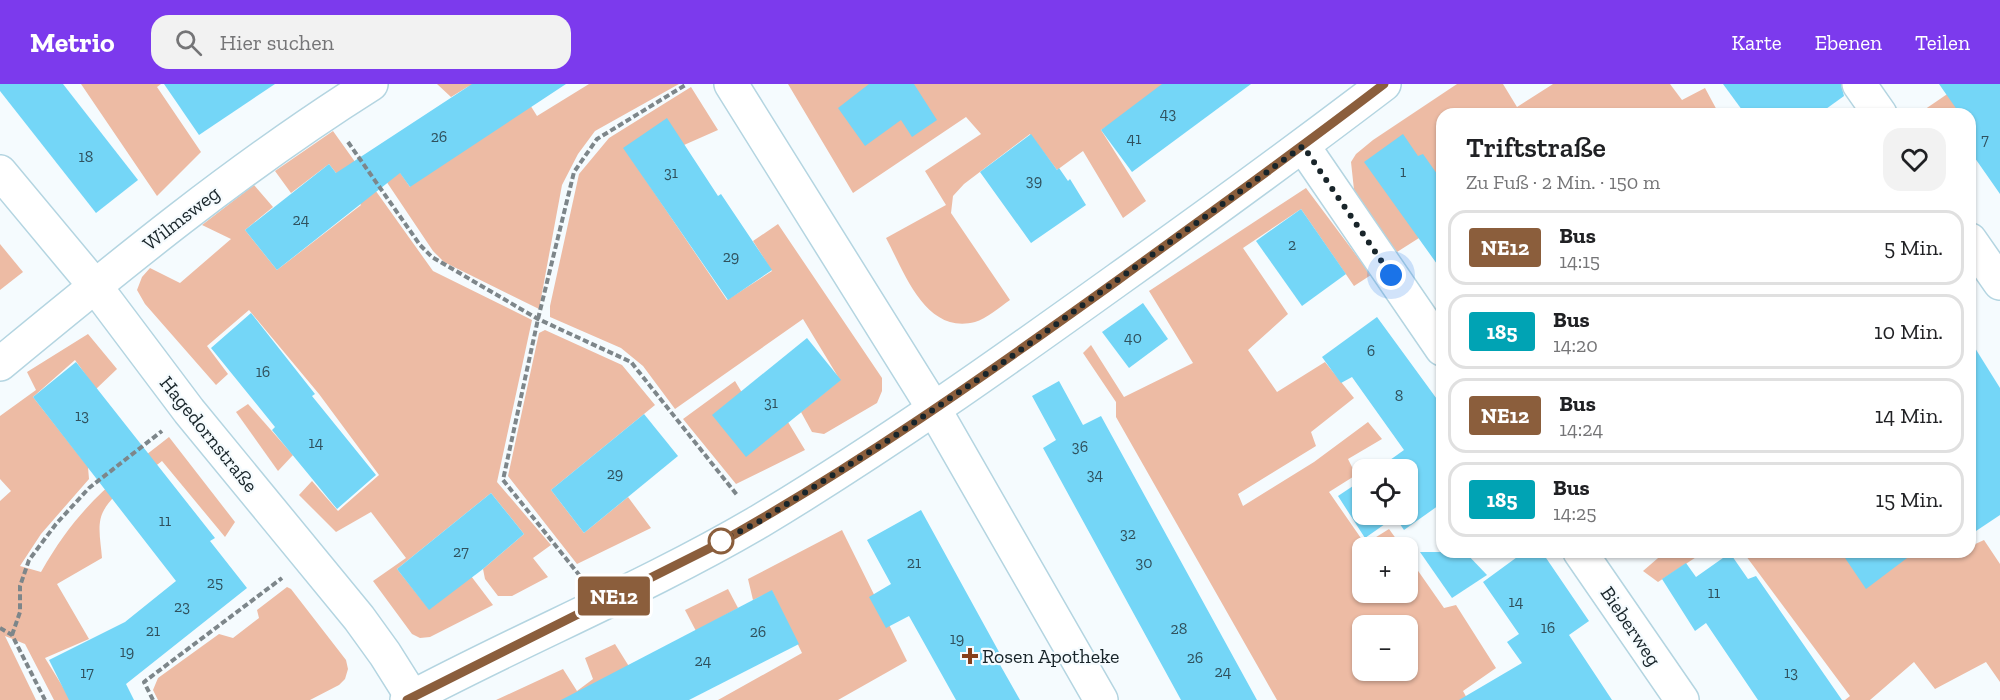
<!DOCTYPE html>
<html lang="de">
<meta charset="utf-8">
<style>
body{margin:0;font-family:"Zilla Slab",serif;background:#f2f2f2;color:#202124;height:100vh;display:flex;flex-direction:column;font-size:22px;white-space:nowrap}
*{box-sizing:border-box;margin:0}
p{font-size:20px;color:#757577}
.icon{flex:none;width:33px;height:33px;fill:none;stroke:currentColor;stroke-width:2;stroke-linecap:round;stroke-linejoin:round}
.map{position:relative;flex:1;overflow:hidden}
.sheet{position:absolute;left:1436px;top:24px;width:540px;height:450px;display:flex;flex-direction:column;background:#fff;border-radius:18px;box-shadow:0 2px 4px #0004}
.sheet>*{flex:none}
.badge{padding:0 12px;border-radius:4px;font-size:21px;line-height:39px}
.controls{position:absolute;left:1352px;top:375px;display:grid;gap:12px}
.controls a{display:grid;place-items:center;width:66px;height:66px;border-radius:12px;background:#fff;box-shadow:0 2px 4px #0004;font-size:30px}
.you{position:absolute;width:30px;height:30px;margin:-15px;border:4px solid #fff;border-radius:50%;background:#1a73e8;box-shadow:0 0 0 9px #1a73e833}
.map>.badge{position:absolute;translate:-50% -50%;box-shadow:0 0 0 3px #fff}
.round{display:grid;place-items:center;flex:none;width:63px;height:63px;border-radius:18px;background:#f2f2f2}
.summary{display:flex;align-items:center;justify-content:space-between;height:102px;padding:0 30px}
h1{font-size:28px;font-weight:600;line-height:45px}
ul{padding:0;list-style:none}
li{display:flex;align-items:center;gap:18px;height:75px;margin:0 12px 9px;padding:0 18px;border:3px solid #e0e0e0;border-radius:18px}
li div{flex:1}
li b{display:block;font-size:22px}
li em{font-style:normal}
li .badge{min-width:66px;font-weight:700;text-align:center}
header{display:flex;align-items:center;gap:36px;box-sizing:border-box;height:84px;padding:0 30px;background:#7c3aed;color:#fff}
header strong{font-size:28px}
nav{display:flex;gap:33px;margin-inline-start:auto;font-size:21px}
.search{width:420px;height:54px;background:#f2f2f2;display:flex;align-items:center;gap:15px;box-sizing:border-box;padding:0 21px;border-radius:18px;color:#757577;font-size:22px}
.map>svg:first-child{display:block}
</style>
<header>
<strong>Metrio</strong>
<div class="search"><svg class="icon" aria-label="search" viewBox="0 0 24 24"><circle cx="10" cy="10" r="6"/><path d="M15 15l6 6"/></svg>Hier suchen</div>
<nav><a>Karte</a><a>Ebenen</a><a>Teilen</a></nav>
</header>
<div class="map">
<svg width="2000" height="616" viewBox="0 0 2000 616">
<rect width="100%" height="100%" fill="#f5fbfe"/>
<g fill="#edbba4" fill-rule="evenodd">
<path d="M81 0H161L157 3 201 68 157 112Z"/>
<path d="M437 0H517L537 32 589 0H679L595 47 578 70 562 101 539 225 444 178 433 167 382 91 399 87 410 103 469 2 451 13Z"/>
<path d="M788 0H1174L1101 46 1146 117 1123 134 1083 67 1057 86 1030 50 964 100 953 112 951 129 1010 216C1000 223 986 235 975 238 925 251 904 187 886 154L946 121 925 87 981 50 966 33 853 109Z"/>
<path d="M1457 0H1503L1517 23 1553 0H1670L1682 16 1705 4 1719 30H1442L1441 140 1397 168 1355 115 1351 78 1356 70 1373 56Z"/>
<path d="M1962 0H1991L1950 30H1918Z"/>
<path d="M691 3 718 46 684 61 624 64 727 216 772 187 753 157 778 140 882 294V307L877 319 824 350 812 348 801 328 840 296 803 235 675 325 643 282 621 264 550 233V222L579 90 609 54Z"/>
<path d="M333 47 433 187 532 236 497 398 551 461 533 474 548 493 512 512H498L485 495 483 485 524 450 491 409 397 485 429 525 471 492 493 521 430 553 420 554 412 550 373 497 406 474 371 428 336 448 299 411 312 397 338 427 379 391 319 310 249 226 207 262 228 290 216 301 145 220 137 206 142 193 150 184 180 199 231 155 202 141 254 101 273 123 245 146 277 186 361 121 329 80 291 109 275 87Z"/>
<path d="M1306 104 1371 191 1354 202 1301 125 1243 164 1288 230 1248 266 1277 308 1325 278 1354 314 1311 348 1316 362 1238 410 1243 422 1314 378 1368 338 1382 355 1348 375 1356 391 1329 408 1365 460 1389 445 1402 463 1362 464V508H1407V471L1444 524 1456 521 1496 584 1463 607 1468 616H1277L1116 333V318L1083 269 1091 261 1124 313 1193 279 1149 207ZM1362 542H1407V586H1362Z"/>
<path d="M0 160 23 188 0 206Z"/>
<path d="M545 246 622 281 655 321 551 406 584 449 628 413 651 444 577 480 508 392 539 249Z"/>
<path d="M88 250 117 285 96 305 75 276 33 313 88 383 89 395 41 450 20 482 41 488C78 423 111 398 169 353L235 438 225 453 162 377C144 391 115 406 104 426 96 439 101 459 102 474L57 500 89 555 45 574 71 616H54L25 560 5 552 36 616H0V417L11 407 0 395V332L36 306 27 288Z"/>
<path d="M735 297 741 307 788 338 805 366 736 400 683 335Z"/>
<path d="M248 320 293 371 278 387 236 328Z"/>
<path d="M842 446 907 577 838 616H718L802 569 772 507 753 516 748 495Z"/>
<path d="M1984 456 2000 480V598L1986 578 1935 605 1914 578 1870 616H1845L1850 612 1743 468H1970V460L1971 462Z"/>
<path d="M1665 468H1704L1658 498 1643 487Z"/>
<path d="M287 503 291 505 346 576 348 585 345 595 339 601 310 616H158L153 606 158 594 219 550 233 554 259 534 257 526Z"/>
<path d="M728 505 738 524 696 547 685 526Z"/>
<path d="M615 560 650 616H496L563 585 577 607 593 595 585 574Z"/>
</g>
<g fill="#74d6f7">
<path d="M0 0H63L138 96 96 129 0 7Z"/>
<path d="M164 0H275L199 51Z"/>
<path d="M472 0H566L410 103 400 89 277 186 245 146 329 80 336 89Z"/>
<path d="M869 0H914L937 36 912 53 901 36 865 62 838 24Z"/>
<path d="M1162 0H1251L1132 88 1101 46Z"/>
<path d="M1723 0H1841L1844 12 1819 30H1745Z"/>
<path d="M1939 0H2000V110L1970 67V30H1960Z"/>
<path d="M667 34 718 112 721 110 772 186 728 216 623 64Z"/>
<path d="M1031 50 1057 86 1059 84 1068 97 1070 95 1086 121 1031 159 980 88Z"/>
<path d="M1403 50 1418 72 1423 70 1442 97V187L1364 78Z"/>
<path d="M1301 125 1346 190 1302 222 1256 157Z"/>
<path d="M1143 219 1168 255 1129 284 1102 248Z"/>
<path d="M251 229 315 310 312 312 376 391 337 425 272 346 275 343 211 264Z"/>
<path d="M1377 233 1442 322V419L1404 446 1395 433 1365 454 1338 412 1362 396V430H1407V386H1376L1404 366 1352 293 1341 299 1322 273Z"/>
<path d="M807 254 841 296 746 373 712 331Z"/>
<path d="M1970 256 2000 304V431L1970 451Z"/>
<path d="M76 278 215 454 210 457 247 504 126 600 134 616H69L49 576 125 538 176 497 33 313Z"/>
<path d="M1059 297 1083 341 1101 332 1257 616H1181L1043 364 1056 356 1032 312Z"/>
<path d="M644 330 678 372 584 449 551 406Z"/>
<path d="M491 409 524 450 483 485 429 526 397 485Z"/>
<path d="M921 426 1004 577 999 579 1020 616H956L909 532 886 544 869 513 891 500 867 456Z"/>
<path d="M1420 468H1465L1487 491 1452 514Z"/>
<path d="M1524 468H1542L1589 537 1569 551 1612 616H1459L1522 579 1507 558 1519 550 1483 498Z"/>
<path d="M1841 468H1915L1866 505Z"/>
<path d="M1730 469 1748 495 1756 492 1842 616H1758L1706 539 1695 547 1662 495 1686 479 1696 493Z"/>
<path d="M772 506 799 560 689 616H561Z"/>
</g>
<g fill="none" stroke-linecap="round" stroke-linejoin="round">
<g stroke="#b4d5e1" stroke-width="36">
<g id="street">
<path d="M731 0 934 325 1101 616"/>
<path d="M1859 0 1880 30"/>
<path d="M1303 62 1442 265"/>
<path d="M0 88 95 202 189 327 359 534 385 570 414 616"/>
<path d="M1970 156 2000 199"/>
<path d="M0 280C120 181 239 83 371 0"/>
<path d="M1580 468 1682 616"/>
<path d="M407 616C523 554 646 504 760 437 883 363 1000 280 1117 196 1207 132 1296 67 1384 0"/>
</g>
</g>
<g stroke="#7d868a" stroke-width="4" stroke-dasharray="6 3" stroke-linecap="butt">
<path d="M348 58 420 161 432 173 538 235 631 278 737 411"/>
<path d="M580 492 503 396 538 235 574 88 597 55 687 0"/>
<path d="M0 544 12 551 45 616"/>
<path d="M12 551 20 528V502L29 476 56 440 89 404 162 347"/>
<path d="M153 616 144 598 282 494"/>
</g>
<use href="#street" stroke="#fff" stroke-width="33"/>
</g>
<g fill="none" stroke-linecap="round" stroke-linejoin="round">
<g stroke="#fff" stroke-width="14">
<path id="line" d="M407 616 710 464C853 385 986 291 1118 196 1207 131 1297 67 1384 0"/>
</g>
<use href="#line" stroke="#8b5e3c" stroke-width="9"/>
<path stroke="#19252a" stroke-width="6" stroke-dasharray="0 10.8" d="M721 457 758 438 887 357 1008 275 1303 62 1391 191"/>
</g>
<circle fill="#fff" stroke="#8b5e3c" stroke-width="3" cx="721" cy="457" r="12"/>
<path fill="#86401c" stroke="#f5fbfe" stroke-width="2" d="M967 563h6v6h6v6h-6v6h-6v-6h-6v-6h6z"/>
<g text-anchor="middle" stroke-width="4.5" stroke-linejoin="round" paint-order="stroke">
<g font-size="16" fill="#30515d">
<text x="1168" y="35">43</text>
<text x="439" y="58">26</text>
<text x="1134" y="60">41</text>
<text x="1985" y="61">7</text>
<text x="86" y="78">18</text>
<text x="1403" y="93">1</text>
<text x="671" y="94">31</text>
<text x="1034" y="102">39</text>
<text x="301" y="141">24</text>
<text x="1292" y="166">2</text>
<text x="731" y="178">29</text>
<text x="1133" y="259">40</text>
<text x="1371" y="272">6</text>
<text x="263" y="293">16</text>
<text x="1399" y="317">8</text>
<text x="771" y="324">31</text>
<text x="82" y="337">13</text>
<text x="316" y="364">14</text>
<text x="1080" y="368">36</text>
<text x="615" y="395">29</text>
<text x="1095" y="396">34</text>
<text x="165" y="442">11</text>
<text x="1128" y="455">32</text>
<text x="461" y="473">27</text>
<text x="914" y="484">21</text>
<text x="1144" y="484">30</text>
<text x="215" y="504">25</text>
<text x="1714" y="514">11</text>
<text x="1516" y="523">14</text>
<text x="182" y="528">23</text>
<text x="1548" y="549">16</text>
<text x="1179" y="550">28</text>
<text x="153" y="552">21</text>
<text x="758" y="553">26</text>
<text x="957" y="560">19</text>
<text x="127" y="573">19</text>
<text x="1195" y="579">26</text>
<text x="703" y="582">24</text>
<text x="1223" y="593">24</text>
<text x="87" y="594">17</text>
<text x="1791" y="594">13</text>
</g>
<g font-size="20" fill="#19252a" stroke="#f5fbfe">
<text transform="translate(181 134) rotate(-38)" y="7">Wilmsweg</text>
<text transform="translate(209 350) rotate(51)" y="7">Hagedornstraße</text>
<text transform="translate(1631 542) rotate(56)" y="7">Bieberweg</text>
</g>
<g font-size="20" fill="#19252a" stroke="#f5fbfe" text-anchor="start">
<text x="982" y="579">Rosen Apotheke</text>
</g>
</g>
</svg>
<div class="controls">
<a><svg class="icon" aria-label="locate" viewBox="0 0 24 24"><circle cx="12" cy="12" r="6"/><path d="M12 2v4M12 18v4M2 12h4M18 12h4"/></svg></a>
<a>+</a>
<a>−</a>
</div>
<div class="you" style="left:1391px;top:191px"></div>
<b class="badge" style="left:614px;top:512px;background:#8b5e3c;color:#fff">NE12</b>
<section class="sheet">
<div class="summary"><div><h1>Triftstraße</h1><p>Zu Fuß · 2 Min. · 150 m</p></div><a class="round"><svg class="icon" aria-label="heart" viewBox="0 0 24 24"><path d="M12 20l-8-8c-3-5 5-10 8-4 3-6 11-1 8 4z"/></svg></a></div>
<ul>
<li><span class="badge" style="background:#8b5e3c;color:#fff">NE12</span><div><b>Bus</b><p>14:15</p></div><em>5 Min.</em></li>
<li><span class="badge" style="background:#00a3b4;color:#fff">185</span><div><b>Bus</b><p>14:20</p></div><em>10 Min.</em></li>
<li><span class="badge" style="background:#8b5e3c;color:#fff">NE12</span><div><b>Bus</b><p>14:24</p></div><em>14 Min.</em></li>
<li><span class="badge" style="background:#00a3b4;color:#fff">185</span><div><b>Bus</b><p>14:25</p></div><em>15 Min.</em></li>
</ul>
</section>
</div>
